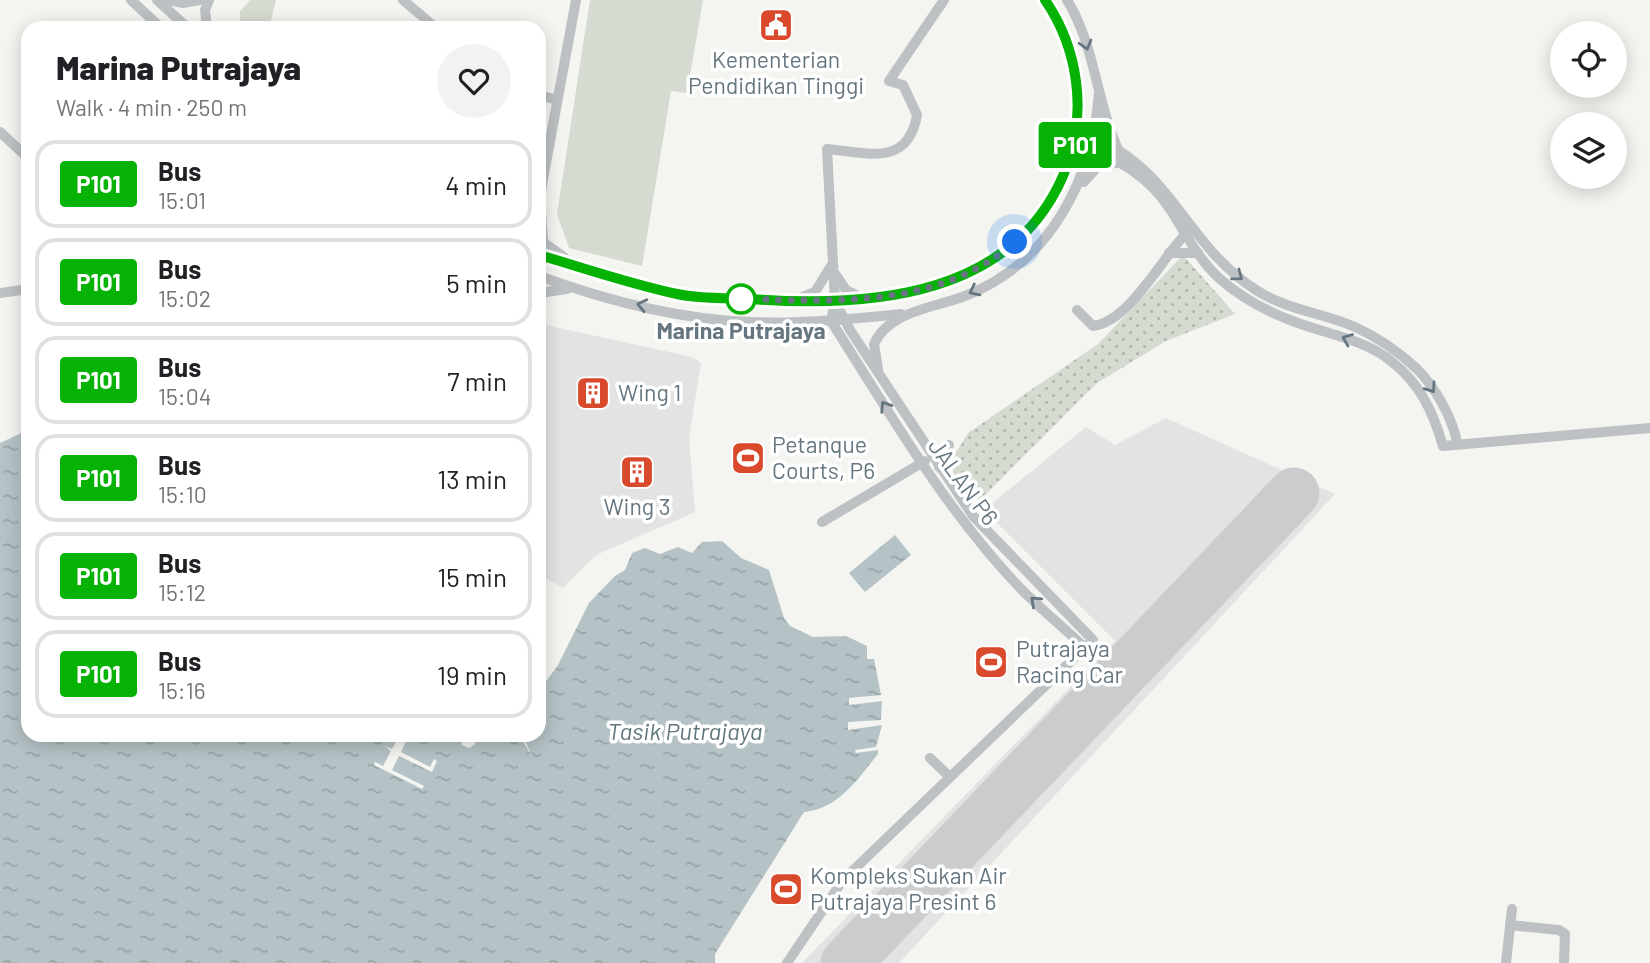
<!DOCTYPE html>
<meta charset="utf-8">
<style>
body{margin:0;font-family:Barlow,sans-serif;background:#f2f2f2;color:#202124;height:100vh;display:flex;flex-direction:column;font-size:26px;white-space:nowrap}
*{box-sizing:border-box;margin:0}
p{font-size:23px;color:#757577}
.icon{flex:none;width:38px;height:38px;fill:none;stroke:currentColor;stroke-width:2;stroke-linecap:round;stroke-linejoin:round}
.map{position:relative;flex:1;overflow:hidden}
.sheet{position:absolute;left:21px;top:21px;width:525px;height:721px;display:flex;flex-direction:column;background:#fff;border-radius:21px;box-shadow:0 4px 18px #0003}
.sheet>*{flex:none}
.badge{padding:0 14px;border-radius:5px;font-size:24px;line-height:46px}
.fabs{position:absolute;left:1550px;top:21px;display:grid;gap:14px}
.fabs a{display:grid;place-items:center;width:77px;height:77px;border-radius:50%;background:#fff;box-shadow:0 4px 18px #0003;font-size:35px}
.you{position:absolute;width:35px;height:35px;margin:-18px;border:5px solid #fff;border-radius:50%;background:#1a73e8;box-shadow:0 0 0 10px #1a73e833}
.map>.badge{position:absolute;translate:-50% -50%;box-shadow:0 0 0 4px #fff}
.round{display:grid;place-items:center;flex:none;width:74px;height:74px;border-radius:37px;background:#f2f2f2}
.head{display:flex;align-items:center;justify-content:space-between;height:119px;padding:0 35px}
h1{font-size:33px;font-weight:800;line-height:52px}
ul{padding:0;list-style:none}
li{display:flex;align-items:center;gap:21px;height:88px;margin:0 14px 10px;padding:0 21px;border:4px solid #e0e0e0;border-radius:21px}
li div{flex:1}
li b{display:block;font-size:26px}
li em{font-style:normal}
li .badge{min-width:77px;font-weight:700;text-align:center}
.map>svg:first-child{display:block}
</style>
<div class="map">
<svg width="1650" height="963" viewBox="0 0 1650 963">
<defs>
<pattern id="park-dots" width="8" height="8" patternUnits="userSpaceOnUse" patternTransform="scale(1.75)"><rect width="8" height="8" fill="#d6dbd2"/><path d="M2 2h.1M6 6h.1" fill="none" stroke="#b1b6b0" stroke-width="1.8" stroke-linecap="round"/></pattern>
<pattern id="water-ripples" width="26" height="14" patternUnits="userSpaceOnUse" patternTransform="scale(1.75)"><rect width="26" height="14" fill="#b6c3c6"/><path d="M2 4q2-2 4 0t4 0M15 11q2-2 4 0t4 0" fill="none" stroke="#98a3a6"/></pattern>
</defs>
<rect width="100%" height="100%" fill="#f4f4f1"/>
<g fill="#e2e3e2">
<path d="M541 324 692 357 701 363 689 437 695 512 596 555 563 588 539 574Z"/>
<path d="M1166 418 1335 494 899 963H802L1115 641 984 510 1086 427 1115 445Z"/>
</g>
<g fill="#d6dbd2">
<path d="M250 0H276L271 20 274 28H240V11Z"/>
<path d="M590 0H703L687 93 671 91 642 266 569 248 557 214Z"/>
</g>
<path fill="url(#park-dots)" d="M1183 255 1235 314 1166 341 1097 383 980 500 953 473 954 456 968 433 1098 344Z"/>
<g fill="url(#water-ripples)">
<path d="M28 430V735H459L462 745 469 748 475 744 477 735H481L482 742 489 740 488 735H520L532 757 523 735H539V691L558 665 589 603 615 576 625 570 632 553 645 548 660 554 678 547 692 553 702 542 722 541 741 558 769 570 784 618 790 626 813 637 846 636 867 646V659H874L881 695 849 698V705L882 701 881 720 848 722V730L882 725 876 747 855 750 856 753 878 750V754C857 780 838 809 804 812L715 954V963H0V443Z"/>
<path d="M895 535 911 555 865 592 849 573Z"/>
</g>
<path fill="#f4f4f1" d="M400 735H409L401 752 430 767 434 759 437 761 432 772 399 756 392 770 424 786 422 789 374 765 375 762 383 766 391 751 385 746 392 749Z"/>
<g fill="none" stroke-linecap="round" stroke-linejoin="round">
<path stroke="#cacccd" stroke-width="51" d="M846 963 1294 493"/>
<g stroke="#bdc1c4" stroke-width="10">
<path d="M131 0 161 28"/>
<path d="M157 0 188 28"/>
<path d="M168 0 183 3 200 0"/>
<path d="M403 0 436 28"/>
<path d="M1067 0C1095 45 1096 101 1118 149"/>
<path d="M207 28 205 10 209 0"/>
<path d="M539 95 557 100"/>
<path d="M1077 131C1173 162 1181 242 1256 290 1287 310 1323 313 1355 327 1377 337 1399 352 1417 369 1435 387 1452 417 1457 442"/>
<path d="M0 132 28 158"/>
<path d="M1075 143C1112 155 1148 175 1170 209 1185 232 1198 259 1219 278 1241 298 1270 313 1298 323 1328 334 1365 340 1391 361 1420 383 1433 412 1443 446L1650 428"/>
<path d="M1084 182 1100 164 1119 163"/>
<path d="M540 195 543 242 564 257"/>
<path d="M539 201 576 0"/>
<path d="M1169 253H1198"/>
<path d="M539 255C584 268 630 284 677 294 700 299 727 298 751 299 872 308 1017 297 1067 166 1088 111 1078 48 1045 0"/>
<path d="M836 275 846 290 862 298"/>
<path d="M539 276C605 300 681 320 752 322 802 324 851 319 901 314"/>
<path d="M0 293 28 289"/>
<path d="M539 296 546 292 567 289"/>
<path d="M800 298 815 292 831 266"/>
<path d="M1077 310 1093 326C1131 321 1163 255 1190 229"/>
<path d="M831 321 835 301 827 149C868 153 908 167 917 115L903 85 889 81 944 0"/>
<path d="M831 321C890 414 946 511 1022 590 1042 610 1064 628 1085 648"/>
<path d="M878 369 874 344C889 311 934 308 965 296 1051 262 1092 180 1099 93"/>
<path d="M939 467 949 445"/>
<path d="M822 522 925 461"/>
<path d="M930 758 950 777"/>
<path d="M1510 925 1559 930 1565 934 1564 963"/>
<path d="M787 963 843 880 1093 640 973 516 850 330 835 301"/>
<path d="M1506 963 1512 909"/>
</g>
</g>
<defs><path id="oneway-chevron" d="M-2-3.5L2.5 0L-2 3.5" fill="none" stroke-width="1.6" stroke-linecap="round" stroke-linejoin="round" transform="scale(1.75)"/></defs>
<g stroke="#657680">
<use href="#oneway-chevron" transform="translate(1086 45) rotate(74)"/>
<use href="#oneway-chevron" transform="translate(1238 276) rotate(37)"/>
<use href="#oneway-chevron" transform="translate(974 291) rotate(153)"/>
<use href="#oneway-chevron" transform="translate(642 305) rotate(-167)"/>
<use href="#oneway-chevron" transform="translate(1347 339) rotate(-158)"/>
<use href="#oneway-chevron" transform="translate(1431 388) rotate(55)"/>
<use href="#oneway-chevron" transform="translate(885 406) rotate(-123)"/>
<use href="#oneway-chevron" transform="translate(1035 601) rotate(-138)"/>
</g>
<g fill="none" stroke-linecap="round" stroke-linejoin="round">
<g stroke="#fff" stroke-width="16">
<path id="line" d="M539 255C584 268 630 284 677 294 700 299 727 298 751 299 872 308 1018 297 1067 166 1087 111 1078 48 1045 0"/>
</g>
<use href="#line" stroke="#06b304" stroke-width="10"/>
<path stroke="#657680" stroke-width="7" stroke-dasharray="0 12.6" d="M741 299C835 301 938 309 1015 242"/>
</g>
<defs>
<g id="civic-square" transform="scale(1.75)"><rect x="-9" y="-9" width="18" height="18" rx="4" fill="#d9492c" stroke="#fff"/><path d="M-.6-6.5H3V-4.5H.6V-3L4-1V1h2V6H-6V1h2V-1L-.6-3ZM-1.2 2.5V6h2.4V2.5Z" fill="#fff"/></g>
<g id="building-square" transform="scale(1.75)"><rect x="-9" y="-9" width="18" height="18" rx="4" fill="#d9492c" stroke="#fff"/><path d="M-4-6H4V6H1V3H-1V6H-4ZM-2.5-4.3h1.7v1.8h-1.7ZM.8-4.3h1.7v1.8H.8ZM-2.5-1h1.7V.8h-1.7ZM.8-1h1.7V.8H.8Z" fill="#fff"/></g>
<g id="stadium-square" transform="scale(1.75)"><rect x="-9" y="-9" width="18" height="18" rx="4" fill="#d9492c" stroke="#fff"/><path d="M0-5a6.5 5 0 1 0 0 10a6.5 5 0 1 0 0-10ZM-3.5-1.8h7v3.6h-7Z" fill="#fff"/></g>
</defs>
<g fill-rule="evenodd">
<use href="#civic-square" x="776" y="25"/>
<use href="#building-square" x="593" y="393"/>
<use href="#stadium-square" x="748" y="458"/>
<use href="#building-square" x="637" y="472"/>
<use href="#stadium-square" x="991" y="662"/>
<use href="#stadium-square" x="786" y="889"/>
</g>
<circle fill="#fff" stroke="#06b304" stroke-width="3.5" cx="741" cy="299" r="14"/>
<g text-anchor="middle" stroke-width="7" stroke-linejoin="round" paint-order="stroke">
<g font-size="23" fill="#657680" stroke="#fff" text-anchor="start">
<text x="776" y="68" text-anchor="middle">Kementerian<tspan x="776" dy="26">Pendidikan Tinggi</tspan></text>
<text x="618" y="401">Wing 1</text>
<text x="772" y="453">Petanque<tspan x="772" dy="26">Courts, P6</tspan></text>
<text x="637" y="515" text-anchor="middle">Wing 3</text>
<text x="1016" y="657">Putrajaya<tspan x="1016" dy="26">Racing Car</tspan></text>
<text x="810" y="884">Kompleks Sukan Air<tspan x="810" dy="26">Putrajaya Presint 6</tspan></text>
</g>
<g font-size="23" font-weight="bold" fill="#657680" stroke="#fff">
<text x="741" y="339">Marina Putrajaya</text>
</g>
<g font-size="23" fill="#657680" stroke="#fff">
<text transform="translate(963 482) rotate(54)" y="8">JALAN P6</text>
</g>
<g font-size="24" font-style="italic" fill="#60777e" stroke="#fff">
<text x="685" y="740">Tasik Putrajaya</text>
</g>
</g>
</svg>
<div class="fabs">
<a><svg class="icon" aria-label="locate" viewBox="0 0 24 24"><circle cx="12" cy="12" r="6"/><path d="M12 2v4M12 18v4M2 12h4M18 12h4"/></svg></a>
<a><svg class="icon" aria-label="layers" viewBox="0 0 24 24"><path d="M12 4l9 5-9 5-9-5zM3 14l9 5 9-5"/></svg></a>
</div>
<div class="you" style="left:1015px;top:242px"></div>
<b class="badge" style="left:1075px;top:145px;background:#06b304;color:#fff">P101</b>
<section class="sheet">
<div class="head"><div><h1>Marina Putrajaya</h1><p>Walk · 4 min · 250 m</p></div><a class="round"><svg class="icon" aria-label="heart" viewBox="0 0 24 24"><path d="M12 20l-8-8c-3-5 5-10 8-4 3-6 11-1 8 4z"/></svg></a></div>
<ul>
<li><span class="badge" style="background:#06b304;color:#fff">P101</span><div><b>Bus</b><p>15:01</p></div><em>4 min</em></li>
<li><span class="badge" style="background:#06b304;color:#fff">P101</span><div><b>Bus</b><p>15:02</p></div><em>5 min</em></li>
<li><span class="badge" style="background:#06b304;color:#fff">P101</span><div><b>Bus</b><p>15:04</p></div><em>7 min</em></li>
<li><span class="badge" style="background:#06b304;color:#fff">P101</span><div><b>Bus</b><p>15:10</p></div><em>13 min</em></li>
<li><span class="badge" style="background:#06b304;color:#fff">P101</span><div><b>Bus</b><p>15:12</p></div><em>15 min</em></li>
<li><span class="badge" style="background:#06b304;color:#fff">P101</span><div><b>Bus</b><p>15:16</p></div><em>19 min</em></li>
</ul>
</section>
</div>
